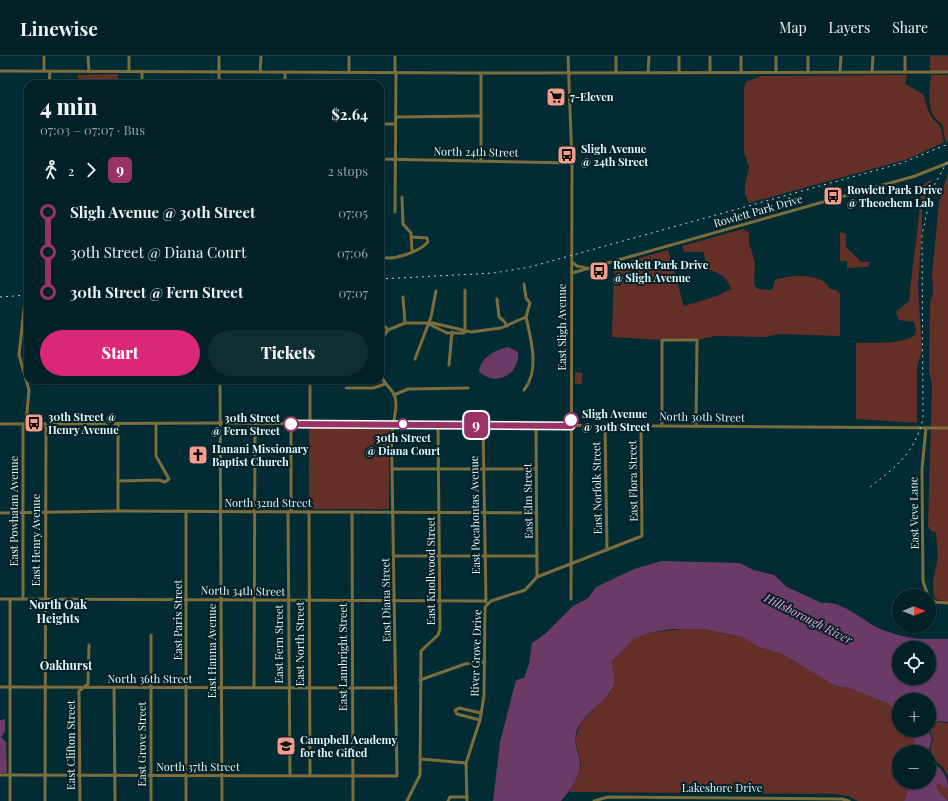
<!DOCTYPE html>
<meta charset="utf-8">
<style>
body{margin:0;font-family:"Playfair Display",serif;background:#0f2e32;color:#f1f3f6;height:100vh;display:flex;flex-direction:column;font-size:15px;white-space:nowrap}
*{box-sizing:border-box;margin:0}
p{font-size:13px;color:#96a3a7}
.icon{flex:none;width:22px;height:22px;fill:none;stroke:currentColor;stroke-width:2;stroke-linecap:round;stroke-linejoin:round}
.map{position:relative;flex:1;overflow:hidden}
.side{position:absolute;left:24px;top:24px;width:360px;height:304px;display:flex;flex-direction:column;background:#012126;border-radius:12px;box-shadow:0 1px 3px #0004,0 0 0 1px #233e43}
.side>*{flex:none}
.badge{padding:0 8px;border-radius:6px;font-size:14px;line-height:26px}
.needle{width:26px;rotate:90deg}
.tools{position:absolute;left:892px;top:533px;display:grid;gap:8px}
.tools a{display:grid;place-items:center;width:44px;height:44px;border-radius:50%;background:#012126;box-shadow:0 1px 3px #0004,0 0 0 1px #233e43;font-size:20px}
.map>.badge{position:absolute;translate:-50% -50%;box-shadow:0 0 0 2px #fff}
.legs{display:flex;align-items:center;gap:6px;height:44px;padding:0 16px;font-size:13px}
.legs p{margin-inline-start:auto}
.summary{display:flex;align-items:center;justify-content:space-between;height:68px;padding:0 16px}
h1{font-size:22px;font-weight:800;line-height:30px}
.action{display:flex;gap:8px;margin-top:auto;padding:8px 16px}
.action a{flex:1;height:46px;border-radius:24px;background:#db2777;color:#fff;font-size:16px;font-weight:800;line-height:46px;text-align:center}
.action a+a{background:#0f2e32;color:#f1f3f6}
ul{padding:0 16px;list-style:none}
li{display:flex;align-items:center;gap:14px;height:40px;font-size:15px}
li i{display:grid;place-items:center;width:6px;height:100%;margin:0 5px;background:currentColor}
li i::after{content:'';width:10px;height:10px;margin:-5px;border:3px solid;border-radius:50%;background:#012126}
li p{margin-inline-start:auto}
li:first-child i{background:linear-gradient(#0000 50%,currentColor 0)}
li:last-child i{background:linear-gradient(currentColor 50%,#0000 0)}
header{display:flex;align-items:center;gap:24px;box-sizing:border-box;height:56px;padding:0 20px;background:#012126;border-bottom:1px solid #233e43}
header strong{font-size:19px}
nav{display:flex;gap:22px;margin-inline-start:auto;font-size:14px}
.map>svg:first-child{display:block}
</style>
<header>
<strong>Linewise</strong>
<nav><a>Map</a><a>Layers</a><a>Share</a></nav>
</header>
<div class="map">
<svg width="948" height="745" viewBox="0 0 948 745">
<rect width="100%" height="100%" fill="#012c33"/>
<g fill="#632f26">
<path d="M930 0H948V17L930 18Z"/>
<path d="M118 18V28H78V19Z"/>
<path d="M907 19 905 28 923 38C927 49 929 63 940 69L944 86 908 103 749 147 745 138V129L749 111 744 96V32L746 26 761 20Z"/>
<path d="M931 19H948V85L946 87 942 68C925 58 930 36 931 19Z"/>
<path d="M948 117V546L935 543C931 527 934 521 937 506 939 497 936 486 936 477L931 475 928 470 932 329 929 315 930 247 933 237 932 219 939 146Z"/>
<path d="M932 123 922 153V172L918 230 922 295 917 310V367L856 363V287C875 286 897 289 914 280L916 274 914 266 899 264 896 256 909 245C912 208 919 171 921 134L924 128Z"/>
<path d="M743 173 749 177V187L755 206 754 229 758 233 772 234 775 224C790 219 822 216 830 233L836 234 840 238V280L778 278 767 281 714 280 698 284 661 282 660 284 612 281 614 209 668 194 684 250 717 240 731 233C727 221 721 218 710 214L705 205 704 196H684L682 190Z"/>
<path d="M840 176 846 178V191L861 206H870L868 211 847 212V205H840Z"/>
<path d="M575 316 582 317V328H575Z"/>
<rect x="309" y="371" width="80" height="82"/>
<path d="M689 572 704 573 742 581 759 591 782 598 835 630 849 632 889 648 899 659V674H912L917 696H899V726H911L904 745H858L848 740 834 738 569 736 577 722 581 708 575 684 578 674 580 667 610 637 614 618 612 610V605L633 584 648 577Z"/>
<path d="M939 666 948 667V721L943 711 930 701V694L933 683 929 672Z"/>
<path d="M937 726 948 732V744C942 738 936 736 937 726Z"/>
</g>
<g fill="#6c3a67" fill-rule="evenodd">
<path d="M508 291 518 296C520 319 495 332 479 315 481 301 495 294 508 291Z"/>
<path d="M661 505 740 507 753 514 774 519 787 531 822 547C841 544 861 563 878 572 886 576 911 583 920 583 930 583 938 583 948 583V666L939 665 929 671V644H899V659L889 648 849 632 835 630 782 598 759 591 742 581 704 573H672L648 577 633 584 612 605C611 612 616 619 614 626 610 646 584 655 577 674 572 689 579 694 580 707 581 720 569 736 561 745H493L500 686 516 624 524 622 529 608 532 587 545 578 573 550 588 542 596 531 634 513ZM899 592H929V622H899Z"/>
<path d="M5 663V676L1 681 6 686 7 715 6 717H0V664Z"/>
<path d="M912 674H928L932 683 928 696H917Z"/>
<path d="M929 701C938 711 948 717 948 732L937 727C936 736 943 738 948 745H904L911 726H929Z"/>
</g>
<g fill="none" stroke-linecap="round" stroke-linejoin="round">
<g stroke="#7d6d3d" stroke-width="3">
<path d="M44 0V15"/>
<path d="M88 0 89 15"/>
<path d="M219 0V28"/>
<path d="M568 0 572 107 571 543"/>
<path d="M0 15 472 17 948 16"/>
<path d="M129 15V0"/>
<path d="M260 16 261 0"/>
<path d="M285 16V28"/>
<path d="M349 16V0"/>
<path d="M395 16V0"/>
<path d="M679 16V0"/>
<path d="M710 16V0"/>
<path d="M741 16V0"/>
<path d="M776 16V0"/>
<path d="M808 16V0"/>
<path d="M840 16 841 0"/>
<path d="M872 16 873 0"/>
<path d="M905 16V0"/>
<path d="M616 17V0"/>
<path d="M648 17 649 0"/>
<path d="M49 28 50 15"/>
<path d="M142 28V15"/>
<path d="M396 61 481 60"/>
<path d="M380 68H395"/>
<path d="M380 103 572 107"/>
<path d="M481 105V17"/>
<path d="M402 141 403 168 411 177 412 195"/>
<path d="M395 156 396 16"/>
<path d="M380 201C393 205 419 196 428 186L427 182 412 181"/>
<path d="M572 206 577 210 586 212"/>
<path d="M572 217 915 120 948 107"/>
<path d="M524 228 526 242 530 247 526 261"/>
<path d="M465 234V276"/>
<path d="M403 241 405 267"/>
<path d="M497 243 499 261 504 265 507 270"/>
<path d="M380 265 388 274"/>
<path d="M429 268 447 277H464L465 276"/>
<path d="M380 286 388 274 405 267H433L471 276 501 272 526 261"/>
<path d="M415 303 431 261 436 235"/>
<path d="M449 309 452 276"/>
<path d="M220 324 222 745"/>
<path d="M310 324V368"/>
<path d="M346 332H373L385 328"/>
<path d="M524 334C540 315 531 283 526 261"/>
<path d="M394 339 408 333 468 332"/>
<path d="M0 368 220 367 948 372"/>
<path d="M26 368 29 334 19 299 28 216"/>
<path d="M483 369 486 546"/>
<path d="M536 370 537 521"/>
<path d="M605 370 607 494"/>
<path d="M662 370V284H697L696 370"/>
<path d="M926 372 922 413 923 525 928 540"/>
<path d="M392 413H536"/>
<path d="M118 425 159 424 165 426 169 423 156 400V368"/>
<path d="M118 455V368"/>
<path d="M186 455V745"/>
<path d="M288 456 290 719"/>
<path d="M291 456V368"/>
<path d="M309 456 310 720"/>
<path d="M352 456 353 745"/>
<path d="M0 457 118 455 537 457"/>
<path d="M394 500H537"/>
<path d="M929 541 935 546 948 547"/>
<path d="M0 543 485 545"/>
<path d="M23 543V368"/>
<path d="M151 579V745"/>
<path d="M420 624 465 608 484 606"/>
<path d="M0 631 396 632"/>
<path d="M114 632 115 745"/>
<path d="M254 632 255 367"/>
<path d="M480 664 457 658 455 654 459 652 481 657"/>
<path d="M421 703 466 707"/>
<path d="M0 719 397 720 392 413C392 401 391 388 392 376 393 365 399 349 394 338 390 331 383 326 380 318"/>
<path d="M10 745V543"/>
<path d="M45 745 46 368"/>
<path d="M80 745 79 635 88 628 89 589"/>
<path d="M407 745 420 719 421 595 438 579 440 573 438 369"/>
<path d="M448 745 450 741H467"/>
<path d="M467 745 466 707 480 664 484 640 485 551 491 545 525 534 537 521 642 480 641 370"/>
<path d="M594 745 608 741 842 743 849 745"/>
</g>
<g stroke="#b7d4da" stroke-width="1" stroke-dasharray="2 4" stroke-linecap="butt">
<path d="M380 223 494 217 530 211 902 107 948 88"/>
<path d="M0 241 28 239"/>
<path d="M870 431C897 410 915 397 923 362L922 179 930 142 935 128 948 104"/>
</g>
</g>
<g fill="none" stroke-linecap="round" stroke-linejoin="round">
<g stroke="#fff" stroke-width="9">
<path id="line-1" d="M291 368 571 370V364"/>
</g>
<use href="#line-1" stroke="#936" stroke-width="6"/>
</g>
<defs>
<g id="supermarket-square" transform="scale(1)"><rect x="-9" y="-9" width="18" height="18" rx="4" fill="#f49d8d" stroke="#052126"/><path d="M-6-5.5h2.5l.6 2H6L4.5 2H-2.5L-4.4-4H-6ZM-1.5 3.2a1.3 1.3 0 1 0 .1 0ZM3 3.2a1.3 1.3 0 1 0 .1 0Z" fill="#111"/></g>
<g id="bus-square" transform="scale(1)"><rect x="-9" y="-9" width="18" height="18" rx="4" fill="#f49d8d" stroke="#052126"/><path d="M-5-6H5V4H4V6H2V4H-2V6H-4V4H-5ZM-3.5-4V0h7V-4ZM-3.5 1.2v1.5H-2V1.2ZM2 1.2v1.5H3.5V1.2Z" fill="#111"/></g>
<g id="church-square" transform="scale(1)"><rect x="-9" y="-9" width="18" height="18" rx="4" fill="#f49d8d" stroke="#052126"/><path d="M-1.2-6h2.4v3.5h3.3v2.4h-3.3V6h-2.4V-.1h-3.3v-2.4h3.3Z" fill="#111"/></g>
<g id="school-square" transform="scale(1)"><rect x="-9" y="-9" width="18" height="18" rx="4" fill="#f49d8d" stroke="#052126"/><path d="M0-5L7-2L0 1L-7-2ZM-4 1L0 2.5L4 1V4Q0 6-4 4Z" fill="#111"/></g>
</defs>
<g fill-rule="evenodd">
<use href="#supermarket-square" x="556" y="41"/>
<use href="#bus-square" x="567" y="99"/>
<use href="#bus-square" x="833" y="140"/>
<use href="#bus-square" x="599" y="215"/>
<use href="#bus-square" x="34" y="367"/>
<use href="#church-square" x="198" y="399"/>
<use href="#school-square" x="286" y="690"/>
</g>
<g fill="#fff" stroke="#936" stroke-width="2">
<circle cx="571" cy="364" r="7"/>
<circle cx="291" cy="368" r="7"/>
<circle cx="403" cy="368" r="5"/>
</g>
<g text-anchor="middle" stroke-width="4" stroke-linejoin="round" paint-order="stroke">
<g font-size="11" font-weight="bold" fill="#def8fe" stroke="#052126" text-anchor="start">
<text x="570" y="45">7-Eleven</text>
<text x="581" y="97">Sligh Avenue<tspan x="581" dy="13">@ 24th Street</tspan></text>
<text x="847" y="138">Rowlett Park Drive<tspan x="847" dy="13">@ Theochem Lab</tspan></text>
<text x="613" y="213">Rowlett Park Drive<tspan x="613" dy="13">@ Sligh Avenue</tspan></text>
<text x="48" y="365">30th Street @<tspan x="48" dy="13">Henry Avenue</tspan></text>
<text x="212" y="397">Hanani Missionary<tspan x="212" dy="13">Baptist Church</tspan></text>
<text x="300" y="688">Campbell Academy<tspan x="300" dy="13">for the Gifted</tspan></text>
</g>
<g font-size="11" fill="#def8fe" stroke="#052126">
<text transform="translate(476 96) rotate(1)" y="4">North 24th Street</text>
<text transform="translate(758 155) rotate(-16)" y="4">Rowlett Park Drive</text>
<text transform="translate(562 271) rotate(-90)" y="4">East Sligh Avenue</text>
<text transform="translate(702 361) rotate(1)" y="4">North 30th Street</text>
<text transform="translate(633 425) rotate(-91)" y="4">East Flora Street</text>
<text transform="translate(597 432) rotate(-91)" y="4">East Norfolk Street</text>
<text transform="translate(528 445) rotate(-91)" y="4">East Elm Street</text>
<text x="268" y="451">North 32nd Street</text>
<text transform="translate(14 455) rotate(-90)" y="4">East Powhatan Avenue</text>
<text transform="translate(914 457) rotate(-91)" y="4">East Veve Lane</text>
<text transform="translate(475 459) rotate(-91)" y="4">East Pocahontas Avenue</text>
<text transform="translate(36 484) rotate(-90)" y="4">East Henry Avenue</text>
<text transform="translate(431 515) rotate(-90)" y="4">East Knollwood Street</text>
<text transform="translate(243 535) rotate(1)" y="4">North 34th Street</text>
<text transform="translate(386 544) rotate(-91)" y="4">East Diana Street</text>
<text transform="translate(178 564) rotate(-90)" y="4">East Paris Street</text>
<text transform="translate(279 588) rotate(-90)" y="4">East Fern Street</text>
<text transform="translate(300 588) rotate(-90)" y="4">East North Street</text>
<text transform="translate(212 595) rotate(-90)" y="4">East Hanna Avenue</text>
<text transform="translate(476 597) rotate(-88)" y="4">River Grove Drive</text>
<text transform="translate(343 601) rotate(-90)" y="4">East Lambright Street</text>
<text x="150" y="627">North 36th Street</text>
<text transform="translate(142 688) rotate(-90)" y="4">East Grove Street</text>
<text transform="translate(71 689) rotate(-90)" y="4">East Clifton Street</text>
<text x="198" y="715">North 37th Street</text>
<text x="722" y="736">Lakeshore Drive</text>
</g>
<g font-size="11" font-weight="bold" fill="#def8fe" stroke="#052126" text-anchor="start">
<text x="582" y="362">Sligh Avenue<tspan x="582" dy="13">@ 30th Street</tspan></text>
<text x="280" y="366" text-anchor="end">30th Street<tspan x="280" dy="13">@ Fern Street</tspan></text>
<text x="403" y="386" text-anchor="middle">30th Street<tspan x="403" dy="13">@ Diana Court</tspan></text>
</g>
<g font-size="12" font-weight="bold" fill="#def8fe" stroke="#052126">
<text x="58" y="553">North Oak<tspan x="58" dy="14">Heights</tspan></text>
<text x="66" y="614">Oakhurst</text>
</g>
<g font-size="12" font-style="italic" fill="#eca0e3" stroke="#052126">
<text transform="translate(808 563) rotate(27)" y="4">Hillsborough River</text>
</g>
</g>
</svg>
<div class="tools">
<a><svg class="needle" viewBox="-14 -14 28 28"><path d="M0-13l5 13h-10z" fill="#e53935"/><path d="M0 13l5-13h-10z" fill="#96a3a7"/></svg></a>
<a><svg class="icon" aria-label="locate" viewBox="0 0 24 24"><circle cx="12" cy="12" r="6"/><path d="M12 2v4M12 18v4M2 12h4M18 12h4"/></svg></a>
<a>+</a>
<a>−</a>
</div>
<b class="badge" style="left:476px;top:369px;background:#936;color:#fff">9</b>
<section class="side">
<div class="summary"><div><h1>4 min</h1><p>07:03 – 07:07 · Bus</p></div><b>$2.64</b></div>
<div class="legs"><svg class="icon" aria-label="walk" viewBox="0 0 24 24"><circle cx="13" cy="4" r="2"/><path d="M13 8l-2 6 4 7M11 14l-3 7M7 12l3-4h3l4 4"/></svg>2<svg class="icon" aria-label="forward" viewBox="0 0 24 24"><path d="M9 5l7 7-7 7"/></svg><b class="badge" style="background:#936;color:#fff">9</b><p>2 stops</p></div>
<ul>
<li><i style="color:#936"></i><b>Sligh Avenue @ 30th Street</b><p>07:05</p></li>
<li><i style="color:#936"></i><span>30th Street @ Diana Court</span><p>07:06</p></li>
<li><i style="color:#936"></i><b>30th Street @ Fern Street</b><p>07:07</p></li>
</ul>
<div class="action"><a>Start</a><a>Tickets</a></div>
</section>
</div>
